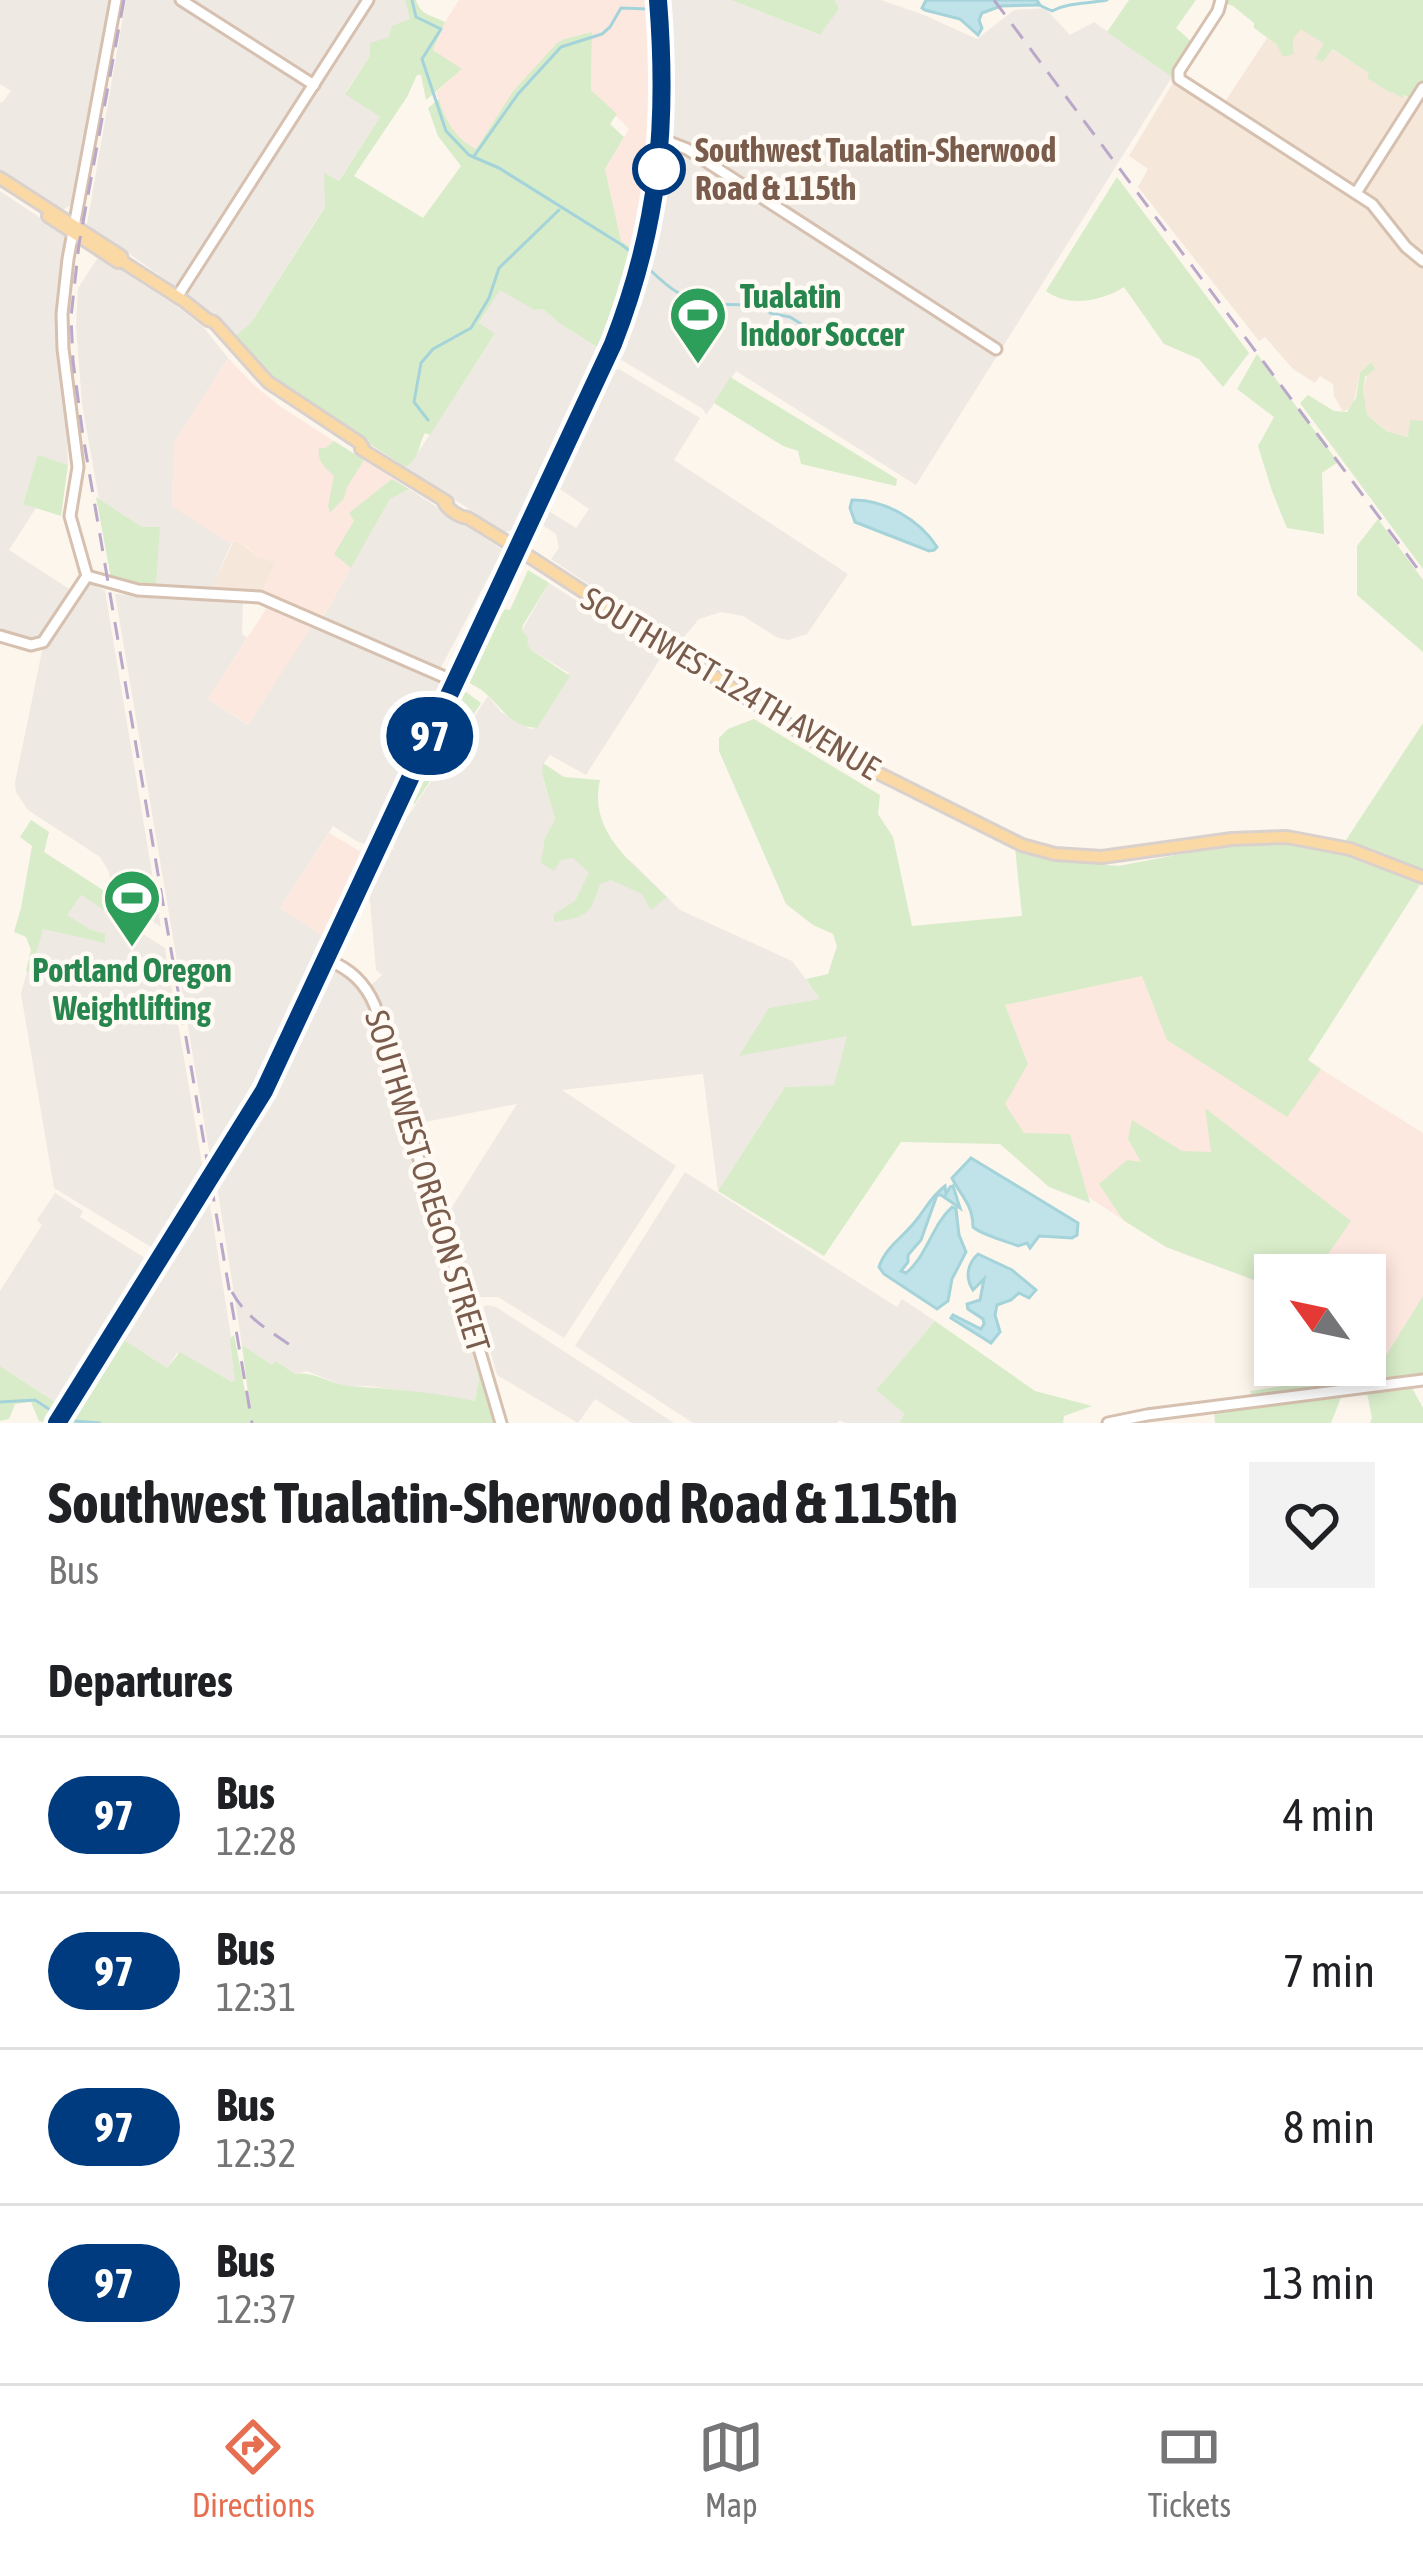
<!DOCTYPE html>
<style>
body{margin:0;font-family:"Asap Condensed",sans-serif;background:#f2f2f2;color:#202124;height:100vh;display:flex;flex-direction:column;font-size:45px;white-space:nowrap}
*{box-sizing:border-box;margin:0}
p{font-size:39px;color:#757577}
.icon{flex:none;width:66px;height:66px;fill:none;stroke:currentColor;stroke-width:2;stroke-linecap:round;stroke-linejoin:round}
.map{position:relative;height:1423px;overflow:hidden}
.sheet{display:flex;flex-direction:column;background:#fff;flex:1}
.sheet>*{flex:none}
.badge{padding:0 24px;border-radius:39px;font-size:42px;line-height:78px}
.needle{width:78px;rotate:303deg}
.tools{position:absolute;left:1254px;top:1254px;display:grid;gap:24px}
.tools a{display:grid;place-items:center;width:132px;height:132px;border-radius:0px;background:#fff;box-shadow:0 6px 18px #0003;font-size:60px}
.map>.badge{position:absolute;translate:-50% -50%;box-shadow:0 0 0 6px #fff}
h2{padding:0 48px;font-size:45px;line-height:108px}
.round{display:grid;place-items:center;flex:none;width:126px;height:126px;border-radius:0px;background:#f2f2f2}
.overview{display:flex;align-items:center;justify-content:space-between;height:204px;padding:0 48px}
h1{font-size:57px;font-weight:700;line-height:90px}
ul{padding:0;list-style:none}
li{display:flex;align-items:center;gap:36px;height:156px;padding:0 48px;border-top:3px solid #e0e0e0}
li div{flex:1}
li b{display:block;font-size:45px}
li em{font-style:normal}
li .badge{min-width:132px;font-weight:700;text-align:center}
.tabs{display:flex;justify-content:space-around;align-items:center;height:168px;border-top:3px solid #e0e0e0;background:#fff;font-size:33px;color:#757577}
.tabs a{display:grid;justify-items:center;gap:6px}
.tabs .selected{color:#e76f51}
.map>svg:first-child{display:block}
</style>
<div class="map">
<svg width="1423" height="1423" viewBox="0 0 1423 1423">
<rect width="100%" height="100%" fill="#fdf6ec"/>
<g fill="#f5e8da">
<path d="M1301 28 1324 44 1323 62 1331 49 1370 73 1367 77 1412 100 1355 188 1222 106 1267 38 1277 45 1284 57 1294 53 1293 39Z"/>
<path d="M1174 81 1369 207 1404 250 1423 267V421H1410L1409 437 1386 431 1367 415 1363 389 1371 362 1360 373 1353 406 1343 412 1334 396 1333 384 1320 376 1315 383 1293 369 1265 337 1259 341 1138 187 1148 169 1129 156Z"/>
<path d="M1423 94V256L1409 245 1391 218 1362 192Z"/>
<path d="M234 540 245 546 259 558 261 556 275 563 261 595 213 591 212 588Z"/>
</g>
<g fill="#fde8e0">
<path d="M459 0H654L658 42 654 174 638 252 621 241 605 169 629 129 591 90 592 33 564 39 557 43 513 91 476 149H473L453 132 447 123 436 92 461 70 433 50 445 22Z"/>
<path d="M228 358 256 387 281 407 409 489 390 499 323 618 261 595 275 563 262 556 260 559 246 546 234 540 231 544 172 506 174 442Z"/>
<path d="M268 606 312 626 249 725 208 699Z"/>
<path d="M329 833 365 854 366 860 327 939 280 908Z"/>
<path d="M1174 969 1308 1061 1423 1133V1373L1359 1381 1378 1345 1365 1336V1275H1275V1288L1166 1247 1088 1197 1070 1135 1024 1133 1004 1104 1028 1064 1005 1005Z"/>
</g>
<g fill="#efe9e4">
<path d="M0 0H110L73 204 64 209 57 210 0 172V102L2 103 11 91 0 84Z"/>
<path d="M126 0H405L411 19 370 56 345 93 380 117 338 182 325 174V206L251 323 235 336 172 284 87 224Z"/>
<path d="M667 0H731L819 35 839 9 835 0H881L924 15 977 39 1014 10 1045 8 1070 35 1094 22 1172 77 916 485 736 371 706 415 703 409 613 355 660 191 667 154 670 117V67L664 2Z"/>
<path d="M0 191 63 233 65 238 58 293V329L65 399 68 465 38 456 23 503 36 508 9 550 71 590 40 637 34 639 0 629Z"/>
<path d="M99 256 182 310 204 328 228 358 174 442 172 506 231 544 212 588 156 585 159 528 142 527 99 499 82 404 76 326 78 288Z"/>
<path d="M500 289 534 310 543 309 559 323 602 350 579 389 514 530 504 532 405 467 411 463 495 335 479 324Z"/>
<path d="M619 369 700 418 674 460 848 574 807 634 788 640 778 638 743 616 721 612 699 619 680 642 675 643 551 559 559 548 556 534 541 524 547 510 576 528 589 509 557 487 612 371Z"/>
<path d="M409 489 503 550 440 669 323 618 390 499Z"/>
<path d="M87 581 105 591 161 927 112 895 109 872 100 857 28 810 16 792 15 783 42 651Z"/>
<path d="M549 583 662 656 586 775 550 755 544 763 542 775 555 819 545 838 569 819 632 862 680 910 792 961 848 1035 834 1085 785 1087 718 1191 703 1074 562 1090 676 1166 564 1338 498 1297H474L471 1294 447 1215 517 1104 415 1124 399 1069 393 1037 389 1038 371 985 382 975 376 970 369 891 388 847 394 850 392 840 488 696 501 712 530 729 536 728 569 673 531 650 526 643 529 638 522 630Z"/>
<path d="M115 594 243 601 242 634 247 638 208 699 248 725 312 626 442 682 374 842 368 845 358 842 333 826 280 908 327 939 255 1097 219 1155 210 1157Z"/>
<path d="M52 877 165 948 204 1175 156 1250 54 1188 21 994Z"/>
<path d="M335 971 355 985 369 1009 469 1338 479 1379 475 1401 370 1386H344L307 1371 295 1374 277 1362 272 1366 242 1345 217 1186 279 1082Z"/>
<path d="M685 1172 897 1307 902 1299 935 1321 876 1390 906 1414 899 1423H845L840 1420 837 1423H693L575 1346Z"/>
<path d="M55 1193 83 1211 80 1217 148 1260 58 1404 0 1366V1291L42 1225 37 1220Z"/>
<path d="M209 1199 231 1336 235 1381 232 1382 177 1353 167 1368 120 1337Z"/>
<path d="M487 1305 496 1307 674 1423H632L595 1399 578 1423 497 1375 479 1310Z"/>
</g>
<g fill="#d8ecc9">
<path d="M405 0H416C421 16 432 15 445 22L433 50 462 69 426 100 421 75H417L407 97 354 176 423 218 461 166 438 136 428 108 439 99C446 122 454 137 476 149L513 91 557 43 564 39 592 32 591 90 617 114 610 124 624 137 605 169 621 241 638 252 602 350 559 323 543 309 534 310 500 290 479 323 495 334 430 435 425 433C418 445 420 459 405 467L264 375 235 336 251 323 325 207 324 173 339 181 380 117 345 94 370 56V43L389 37 392 26 410 19Z"/>
<path d="M731 0H835L839 9 820 35Z"/>
<path d="M1129 0H1196L1176 28 1193 43 1172 77 1107 32Z"/>
<path d="M1223 0H1423V83L1412 100 1404 95 1402 98 1393 92 1391 93 1367 78 1369 73 1332 49 1323 62 1315 58 1324 44 1301 29 1293 39 1294 54 1283 57 1277 45 1254 28V23L1233 6 1224 3Z"/>
<path d="M1117 177 1249 353 1223 387 1199 359 1164 344 1124 287C1102 301 1069 308 1046 291Z"/>
<path d="M1257 354 1338 462 1322 473 1324 534 1287 528 1272 491 1258 446 1274 417 1237 389Z"/>
<path d="M1371 362 1375 369 1365 377 1363 389 1367 415 1386 431 1408 437 1410 420 1423 421V569L1300 403 1308 395 1334 411 1347 412 1356 398 1360 373Z"/>
<path d="M730 377 897 479 896 486 801 464 798 451 783 446 714 403Z"/>
<path d="M334 441 364 460 347 487 344 498 330 513 328 506 334 476C325 467 317 462 319 448H326Z"/>
<path d="M38 455 68 465 61 516 23 504Z"/>
<path d="M392 479 409 489 390 499 351 568 334 554 354 521 349 513Z"/>
<path d="M96 497 142 527H160L156 585 111 578Z"/>
<path d="M1378 519 1423 580V652L1357 595V546Z"/>
<path d="M528 570 549 583 523 625 522 630 529 638 527 643 531 650 570 676 537 728C508 727 500 703 480 689 476 686 470 684 466 680L500 616 505 609 510 610Z"/>
<path d="M466 692 481 703 415 804 411 801V797L458 697Z"/>
<path d="M754 719 880 795 878 814 893 837 912 926 1022 916 1015 847 1065 861 1118 866 1229 845 1292 843 1373 861 1423 880 1308 1060 1321 1069 1287 1117 1167 1040 1142 976 1005 1005 1028 1064 1005 1104 1024 1133 1070 1134 1090 1203 1049 1187 1000 1144 901 1142 824 1256 718 1191 785 1087 834 1085 847 1036 739 1056 769 1008 820 999 806 979 828 974 837 946 833 934 813 925 786 904 719 751V738L728 729Z"/>
<path d="M1423 723V873L1346 840Z"/>
<path d="M543 763 564 777 600 780C588 833 634 864 667 897L651 910 642 894 611 880 600 884C590 916 586 917 554 922V914L575 901 589 873 573 858 561 860 554 871 541 863 545 838 555 819 542 774Z"/>
<path d="M31 820 49 832 44 852 103 890 104 910 81 895 67 915 91 930 105 934V943L43 929 31 972 26 971 31 950 26 937 14 932 21 908 32 846 20 837Z"/>
<path d="M1205 1108 1351 1221 1319 1267 1309 1275H1275V1288L1166 1247 1123 1220 1099 1184 1127 1160 1141 1162 1128 1139 1132 1120 1182 1151 1211 1152Z"/>
<path d="M1423 1296V1373L1371 1380Z"/>
<path d="M935 1321 1035 1391 1092 1406 1064 1416 1063 1423H899L905 1414 876 1390Z"/>
<path d="M234 1335 247 1402 249 1400 242 1345 272 1365 276 1361 295 1374C315 1371 329 1384 350 1386 392 1389 433 1392 475 1401L479 1379 469 1338 471 1337 494 1423H67L120 1337 167 1368 180 1352 232 1382 235 1380 230 1339Z"/>
<path d="M1365 1336 1378 1344 1360 1379 1346 1376 1343 1385 1252 1396 1250 1391 1283 1386 1313 1365H1365Z"/>
<path d="M0 1366 61 1406 50 1423 39 1421 31 1402 15 1404 9 1419 0 1421Z"/>
<path d="M1410 1384 1423 1408V1423H1370L1372 1418 1367 1393Z"/>
<path d="M1342 1395 1331 1423H1215L1214 1412Z"/>
</g>
<g fill="#bfe3e8" stroke="#a5d3da" stroke-width="3">
<path d="M926 0H1037L1040 5 1001 6 982 13 979 20 982 28 978 35 960 19 925 10 922 8Z"/>
<path d="M852 500C884 499 920 520 937 547L934 550 929 551 855 522 850 508Z"/>
<path d="M971 1158 1078 1223 1077 1235 1072 1238 1039 1236 1030 1248 1027 1243 1018 1246C1009 1242 979 1234 973 1227 973 1204 960 1195 952 1178Z"/>
<path d="M945 1186 946 1194 950 1187 953 1186 960 1208 941 1195H937L921 1240 908 1255V1262L901 1271 906 1273C927 1256 932 1225 952 1207L956 1209 959 1235 966 1252 952 1279 948 1301 937 1309 884 1274 879 1267C886 1246 905 1236 918 1218 927 1206 932 1196 945 1186Z"/>
<path d="M978 1254 1012 1270 1036 1290 1029 1298 1019 1293 1011 1300 997 1305 995 1315 1000 1332 991 1343 951 1318 953 1315 981 1329 984 1324 983 1319 968 1309 967 1304 980 1300 984 1279 973 1290C965 1278 967 1264 978 1254Z"/>
</g>
<g fill="none" stroke-linecap="round" stroke-linejoin="round">
<g stroke="#a5d3da" stroke-width="3">
<path d="M412 0 416 17 441 29 422 59 446 131 469 155 499 168 622 245 637 257"/>
<path d="M1037 4 1052 11C1070 2 1087 4 1107 0"/>
<path d="M474 156 518 94 561 47 602 34 610 27 621 8 648 9 652 5"/>
<path d="M643 263C661 281 682 301 708 304 728 305 746 303 765 310"/>
<path d="M770 313 790 317 806 327"/>
<path d="M428 420 414 402 421 363 433 349 471 328 489 298 499 268 559 210"/>
<path d="M0 1402 35 1400 55 1413"/>
<path d="M74 1421 100 1423"/>
</g>
<g stroke="#d6c0b0" stroke-width="15">
<g id="secondary">
<path d="M181 0 314 85"/>
<path d="M1221 0 1218 11 1179 71V79L1372 204 1406 247 1423 261"/>
<path d="M662 143 669 142 687 149 996 349"/>
<path d="M1356 193 1423 88"/>
<path d="M177 297 368 0"/>
<path d="M87 576 70 516 78 467 63 349 62 314 68 259 116 0"/>
<path d="M87 576 138 590 260 597 456 682"/>
<path d="M0 636 31 645 43 642 87 576"/>
<path d="M326 959C350 969 365 982 375 1006L412 1138 460 1284 501 1423"/>
<path d="M1108 1423 1147 1415 1423 1380"/>
</g>
</g>
<g stroke="#dad1cd" stroke-width="16">
<g id="primary">
<path d="M0 178 121 256 123 262 184 301 208 320 214 322 268 382 360 443 364 450"/>
<path d="M48 216 118 262"/>
<path d="M361 449 447 502"/>
<path d="M444 502C448 510 459 517 468 518L510 544 812 740 1022 845 1055 854 1102 857 1232 839 1287 837 1350 849 1423 877"/>
</g>
</g>
<g stroke="#dad1cd" stroke-width="20">
<g id="highway">
<path d="M297 1021 325 965 619 329C660 211 668 123 658 0"/>
<path d="M58 1423 245 1125 269 1080 298 1017"/>
</g>
</g>
<use href="#secondary" stroke="#fff" stroke-width="9"/>
<use href="#primary" stroke="#fbd9a5" stroke-width="10"/>
<use href="#highway" stroke="#f7b7a3" stroke-width="14"/>
<g stroke="#b9a8c9" stroke-width="3" stroke-dasharray="18 12" stroke-linecap="butt">
<path d="M124 0 79 244 71 317 73 361 83 436 252 1423"/>
<path d="M994 0 1423 576"/>
<path d="M232 1292C246 1318 270 1331 293 1347"/>
</g>
</g>
<g fill="none" stroke-linecap="round" stroke-linejoin="round">
<g stroke="#fff" stroke-width="27">
<path id="line" d="M57 1423 264 1091 613 344C659 226 668 125 658 0"/>
</g>
<use href="#line" stroke="#003b80" stroke-width="18"/>
</g>
<defs>
<g id="stadium-pin" transform="scale(3)"><path d="M0 17L-7.5 6A9.5 9.5 0 1 1 7.5 6Z" fill="#2e9e5b" stroke="#fffaf3"/><path d="M0-5a6.5 5 0 1 0 0 10a6.5 5 0 1 0 0-10ZM-3.5-1.8h7v3.6h-7Z" fill="#fff"/></g>
</defs>
<g fill-rule="evenodd">
<use href="#stadium-pin" x="698" y="315"/>
<use href="#stadium-pin" x="132" y="898"/>
</g>
<circle fill="#fff" stroke="#003b80" stroke-width="6" cx="659" cy="169" r="24"/>
<g text-anchor="middle" stroke-width="9" stroke-linejoin="round" paint-order="stroke">
<g font-size="33" font-weight="bold" fill="#7a5c4d" stroke="#fffaf3" text-anchor="start">
<text x="695" y="162">Southwest Tualatin-Sherwood<tspan x="695" dy="38">Road &amp; 115th</tspan></text>
</g>
<g font-size="33" font-weight="bold" fill="#27864d" stroke="#fffaf3" text-anchor="start">
<text x="740" y="308">Tualatin<tspan x="740" dy="38">Indoor Soccer</tspan></text>
<text x="132" y="982" text-anchor="middle">Portland Oregon<tspan x="132" dy="38">Weightlifting</tspan></text>
</g>
<g font-size="33" fill="#7a5c4d" stroke="#fffaf3">
<text transform="translate(731 683) rotate(31)" y="12">SOUTHWEST 124TH AVENUE</text>
<text transform="translate(428 1181) rotate(73)" y="12">SOUTHWEST OREGON STREET</text>
</g>
</g>
</svg>
<div class="tools">
<a><svg class="needle" viewBox="-14 -14 28 28"><path d="M0-13l5 13h-10z" fill="#e53935"/><path d="M0 13l5-13h-10z" fill="#757577"/></svg></a>
</div>
<b class="badge" style="left:430px;top:736px;background:#003b80;color:#fff">97</b>
</div>
<section class="sheet">
<div class="overview"><div><h1>Southwest Tualatin-Sherwood Road &amp; 115th</h1><p>Bus</p></div><a class="round"><svg class="icon" aria-label="heart" viewBox="0 0 24 24"><path d="M12 20l-8-8c-3-5 5-10 8-4 3-6 11-1 8 4z"/></svg></a></div>
<h2>Departures</h2>
<ul>
<li><span class="badge" style="background:#003b80;color:#fff">97</span><div><b>Bus</b><p>12:28</p></div><em>4 min</em></li>
<li><span class="badge" style="background:#003b80;color:#fff">97</span><div><b>Bus</b><p>12:31</p></div><em>7 min</em></li>
<li><span class="badge" style="background:#003b80;color:#fff">97</span><div><b>Bus</b><p>12:32</p></div><em>8 min</em></li>
<li><span class="badge" style="background:#003b80;color:#fff">97</span><div><b>Bus</b><p>12:37</p></div><em>13 min</em></li>
</ul>
</section>
<nav class="tabs">
<a class="selected"><svg class="icon" aria-label="directions" viewBox="0 0 24 24"><path d="M12 3l9 9-9 9-9-9zM9 14v-3h6M13 9l2 2-2 2"/></svg>Directions</a>
<a><svg class="icon" aria-label="map" viewBox="0 0 24 24"><path d="M3 6l6-2 6 2 6-2v14l-6 2-6-2-6 2zM9 4v14M15 6v14"/></svg>Map</a>
<a><svg class="icon" aria-label="tickets" viewBox="0 0 24 24"><path d="M3 7h18v10H3zM15 7v10"/></svg>Tickets</a>
</nav>
